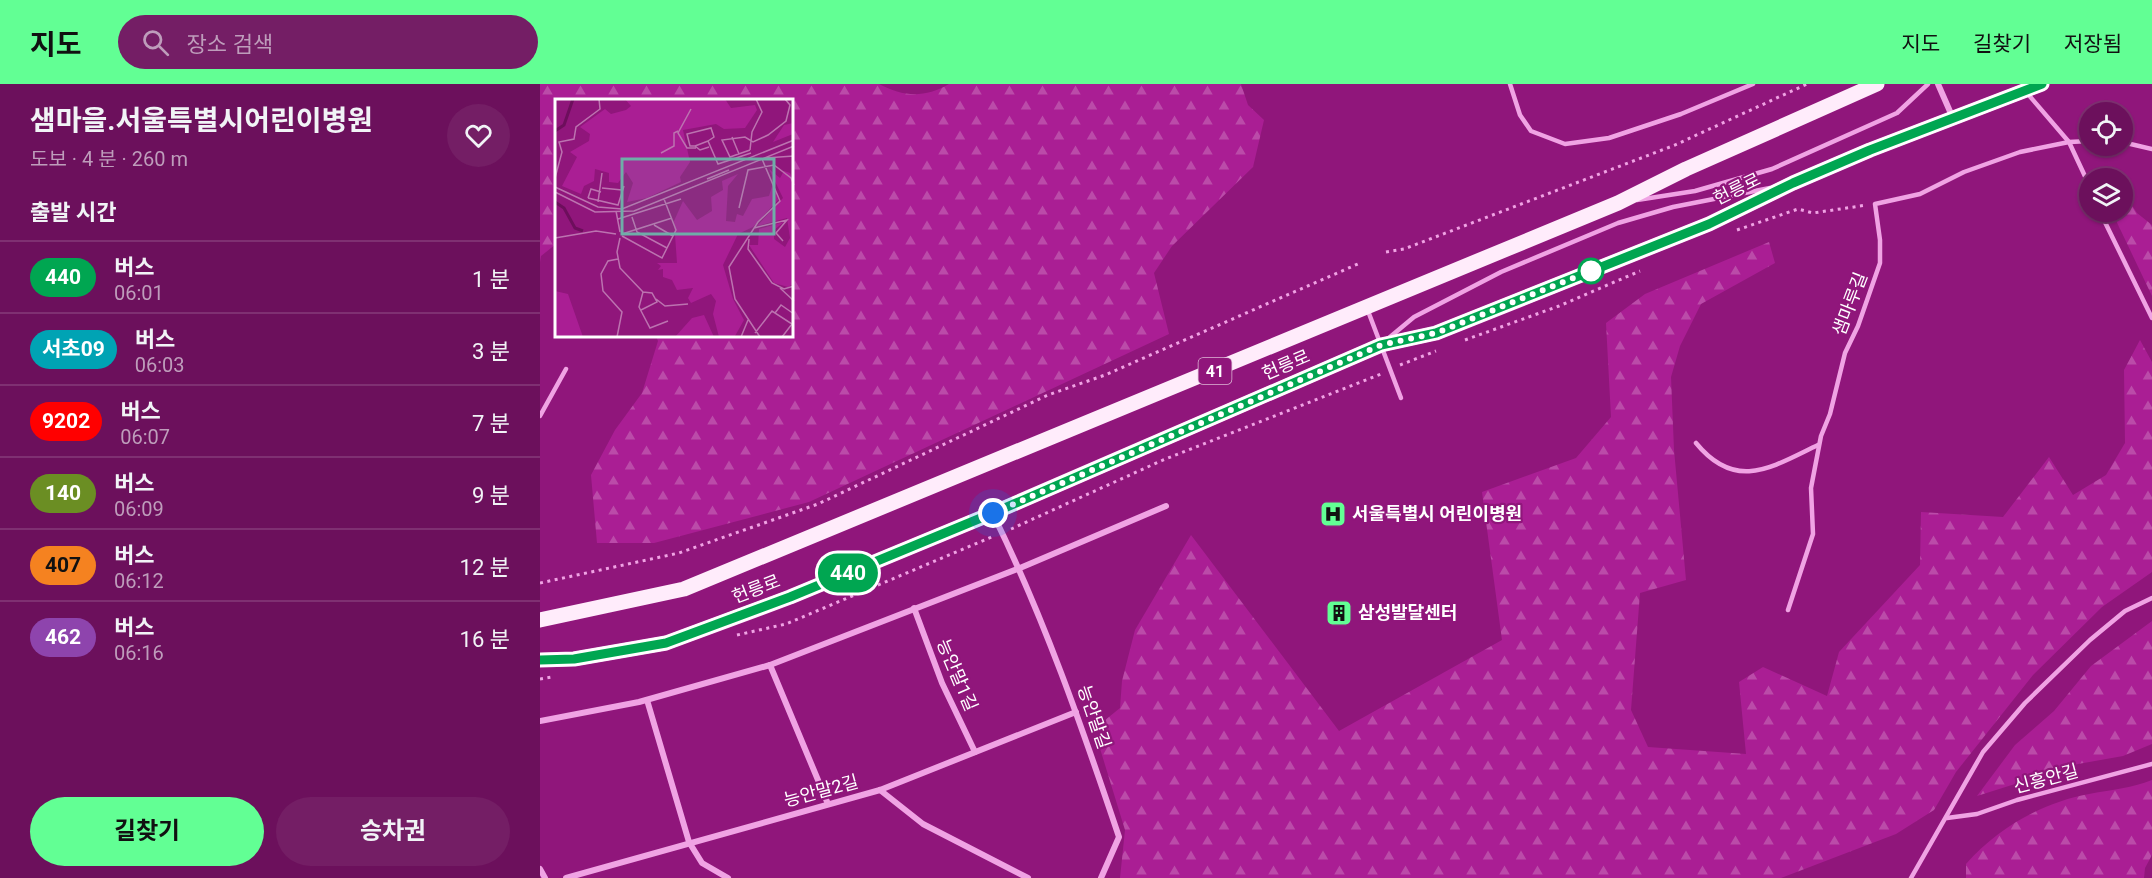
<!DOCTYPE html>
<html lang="ko">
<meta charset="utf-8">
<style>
body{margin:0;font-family:Roboto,"Noto Sans KR",sans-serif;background:#741e65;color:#f1f3f6;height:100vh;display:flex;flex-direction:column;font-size:22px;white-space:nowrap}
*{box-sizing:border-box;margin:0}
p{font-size:20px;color:#be9dbb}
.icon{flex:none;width:33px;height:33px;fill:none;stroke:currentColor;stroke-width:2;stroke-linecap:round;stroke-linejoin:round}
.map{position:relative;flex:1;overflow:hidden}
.sheet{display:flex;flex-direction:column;background:#6c105c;width:540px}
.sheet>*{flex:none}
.badge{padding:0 12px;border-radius:20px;font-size:21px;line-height:39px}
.fabs{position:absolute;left:1539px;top:18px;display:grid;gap:12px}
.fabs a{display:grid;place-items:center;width:54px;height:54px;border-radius:50%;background:#6c105c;box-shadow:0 2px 4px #0004,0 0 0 2px #7f3072;font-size:30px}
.you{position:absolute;width:30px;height:30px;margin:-15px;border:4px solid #fff;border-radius:50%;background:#1a73e8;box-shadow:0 0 0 9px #1a73e833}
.map>.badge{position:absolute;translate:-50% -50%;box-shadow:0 0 0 3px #fff}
h2{padding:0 30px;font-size:22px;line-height:54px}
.round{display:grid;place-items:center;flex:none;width:63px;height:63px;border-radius:32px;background:#741e65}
.head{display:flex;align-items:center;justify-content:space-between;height:102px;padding:0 30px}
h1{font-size:28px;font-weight:700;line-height:45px}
.button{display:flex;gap:12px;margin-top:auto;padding:12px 30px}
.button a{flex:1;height:69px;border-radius:36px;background:#62ff94;color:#111;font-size:24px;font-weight:700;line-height:69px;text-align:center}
.button a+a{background:#741e65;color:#f1f3f6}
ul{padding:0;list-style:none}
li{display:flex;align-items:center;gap:18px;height:72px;padding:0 30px;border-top:2px solid #7f3072}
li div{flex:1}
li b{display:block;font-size:22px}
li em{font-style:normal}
li .badge{min-width:66px;font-weight:700;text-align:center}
header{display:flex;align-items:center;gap:36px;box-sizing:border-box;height:84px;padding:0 30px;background:#62ff94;color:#111}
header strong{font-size:28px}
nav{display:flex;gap:33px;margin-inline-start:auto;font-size:21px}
.search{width:420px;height:54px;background:#741e65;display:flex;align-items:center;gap:15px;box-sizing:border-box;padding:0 21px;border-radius:33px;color:#be9dbb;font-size:22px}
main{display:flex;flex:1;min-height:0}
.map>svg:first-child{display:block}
</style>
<header>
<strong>지도</strong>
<div class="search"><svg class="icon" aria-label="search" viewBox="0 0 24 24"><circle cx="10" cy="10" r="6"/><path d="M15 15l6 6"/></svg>장소 검색</div>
<nav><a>지도</a><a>길찾기</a><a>저장됨</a></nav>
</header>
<main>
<section class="sheet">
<div class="head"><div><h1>샘마을.서울특별시어린이병원</h1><p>도보 · 4 분 · 260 m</p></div><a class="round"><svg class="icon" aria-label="heart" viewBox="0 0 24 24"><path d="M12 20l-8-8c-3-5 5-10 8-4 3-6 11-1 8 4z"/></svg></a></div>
<h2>출발 시간</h2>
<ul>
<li><span class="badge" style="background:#00a651;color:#fff">440</span><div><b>버스</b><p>06:01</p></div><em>1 분</em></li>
<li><span class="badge" style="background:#00a3b4;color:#fff">서초09</span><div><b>버스</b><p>06:03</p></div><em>3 분</em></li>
<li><span class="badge" style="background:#f00;color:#fff">9202</span><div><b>버스</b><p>06:07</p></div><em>7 분</em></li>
<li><span class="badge" style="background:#6b8e23;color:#fff">140</span><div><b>버스</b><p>06:09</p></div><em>9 분</em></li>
<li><span class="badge" style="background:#f58220;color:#111">407</span><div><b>버스</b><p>06:12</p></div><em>12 분</em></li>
<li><span class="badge" style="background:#8e44ad;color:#fff">462</span><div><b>버스</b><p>06:16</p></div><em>16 분</em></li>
</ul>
<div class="button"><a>길찾기</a><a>승차권</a></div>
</section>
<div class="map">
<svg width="1612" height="794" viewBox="0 0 1612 794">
<defs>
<pattern id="forest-firs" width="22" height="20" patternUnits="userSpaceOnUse" patternTransform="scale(1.5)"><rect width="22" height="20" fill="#aa1e94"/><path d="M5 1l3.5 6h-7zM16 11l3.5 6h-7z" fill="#bb4ba9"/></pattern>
</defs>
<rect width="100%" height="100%" fill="#90167b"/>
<g fill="url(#forest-firs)">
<path d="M0 0H339C363 13 385 14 409 0H701L708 21 724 36 713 83 632 162 614 189 629 250 269 418 114 459H57L51 391 75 346 102 309 118 257 116 252H252V16H16V160L1 172 0 178Z"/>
<path d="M1583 108 1597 129 1612 141V212L1572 128H1582Z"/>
<path d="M1229 158 1235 179 1161 220 1140 262 1131 293 1134 366 1146 496 1100 509 1091 626 1108 663 1206 670 1199 598 1223 583 1287 612 1299 568 1380 481 1381 428 1463 433 1509 373 1533 411 1566 391 1585 359 1584 286 1600 256 1612 278V488L1562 523 1493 591 1416 688 1394 726 1356 750 1241 794H580L585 746 558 658 568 654 564 637 580 624 582 597 595 546 651 451 799 647 962 556 942 408 1036 374 1071 333 1066 239 1105 210Z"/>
<path d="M1612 537V660L1583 672 1538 680 1437 712 1475 661 1514 627 1551 582Z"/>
<path d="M1612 696V771L1605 784 1604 794H1426V780C1458 744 1501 719 1549 710 1570 706 1592 704 1612 696Z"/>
</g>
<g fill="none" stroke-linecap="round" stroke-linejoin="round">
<g stroke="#f0a3e4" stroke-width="3" stroke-dasharray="3 4.5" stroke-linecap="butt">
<path d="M1197 146 1258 125 1273 129 1327 121"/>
<path d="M846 168 864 165 1135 61 1267 0"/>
<path d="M925 256 1019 222 1100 187"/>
<path d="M860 281 896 267"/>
<path d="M471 445 623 376 841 290"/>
<path d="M0 499 139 469 278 420 508 311 565 291 820 179"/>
<path d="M197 551 246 540 454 452"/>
<path d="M0 595 12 593"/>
</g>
<g stroke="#f0a3e4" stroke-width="4.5">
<path d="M970 0 980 31 991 47 1025 60 1069 54 1141 30 1213 0"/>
<path d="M1487 9 1529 58 1550 103"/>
<path d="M1582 58 1612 65"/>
<path d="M1097 116 1155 107 1232 85 1357 29 1388 0"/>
<path d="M1560 128 1612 234"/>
<path d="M828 227 861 314"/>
<path d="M850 253 874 233 961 188 1078 139 1133 123 1230 104"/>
<path d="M0 332 26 285"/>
<path d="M1156 359C1196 408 1232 383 1278 361"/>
<path d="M1248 526 1273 450 1271 404 1281 352 1290 330 1305 269 1318 242 1340 179V156L1335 120 1380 110 1424 88 1480 68 1529 58 1550 57"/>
<path d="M1407 734 1437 730 1477 716 1612 680"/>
<path d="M1371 794 1443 668 1485 619 1550 556 1585 527 1612 514"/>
</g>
<g stroke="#f0a3e4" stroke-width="6">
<path d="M1398 0 1412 32"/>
<path d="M453 430C504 534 542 643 579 753L561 794"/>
<path d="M374 524 402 599 435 668"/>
<path d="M230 581 288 720"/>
<path d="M107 616 149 758 162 779 188 794"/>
<path d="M0 637 99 618 230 581 480 484 626 422"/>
<path d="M340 706 383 740 488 794"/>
<path d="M0 785 5 794"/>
<path d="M26 794 340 706 536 628"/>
</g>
<g stroke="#ffecfb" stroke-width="15">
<path d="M0 536 144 505 1078 119 1146 85 1337 0"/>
<path d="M0 576 34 575 126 559 250 513 453 429 841 261 896 249 1169 140 1253 99 1330 66 1502 0"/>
</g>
</g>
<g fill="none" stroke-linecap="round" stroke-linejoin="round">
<g stroke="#fff" stroke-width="14">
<path id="line" d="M0 576 34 575 126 559 250 513 453 429 841 261 896 249 1169 140 1253 99 1330 66 1502 0"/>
</g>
<use href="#line" stroke="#00a651" stroke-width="9"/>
<path stroke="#fff" stroke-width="6" stroke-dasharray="0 10.8" d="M453 429 841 261 896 249 1051 187"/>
</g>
<defs>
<g id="hospital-square" transform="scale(1.35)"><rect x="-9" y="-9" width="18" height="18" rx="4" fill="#62ff94" stroke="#90167b"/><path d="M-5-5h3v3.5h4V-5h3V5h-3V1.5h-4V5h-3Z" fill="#111"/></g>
<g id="building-square" transform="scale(1.35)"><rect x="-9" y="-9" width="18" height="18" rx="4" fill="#62ff94" stroke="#90167b"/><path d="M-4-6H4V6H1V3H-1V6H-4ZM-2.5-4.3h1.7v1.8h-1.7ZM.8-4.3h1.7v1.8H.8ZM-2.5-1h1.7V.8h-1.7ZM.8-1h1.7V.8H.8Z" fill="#111"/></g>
</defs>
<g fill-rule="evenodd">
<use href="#hospital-square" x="793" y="430"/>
<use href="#building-square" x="799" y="529"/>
</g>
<circle fill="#fff" stroke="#00a651" stroke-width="3" cx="1051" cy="187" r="12"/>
<g text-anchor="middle" stroke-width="4.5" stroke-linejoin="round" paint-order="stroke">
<rect fill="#90167b" stroke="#deb9d7" stroke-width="1.5" x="658.5" y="274" width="33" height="26" rx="4.5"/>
<g font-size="16" font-weight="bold" fill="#fff">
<text x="675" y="293">41</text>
</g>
<g font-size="18" fill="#fff" stroke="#90167b">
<text transform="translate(1197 105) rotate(-26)" y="6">헌릉로</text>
<text transform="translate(1310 220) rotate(-69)" y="6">샘마루길</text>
<text transform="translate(746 281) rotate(-23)" y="6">헌릉로</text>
<text transform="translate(216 505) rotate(-21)" y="6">헌릉로</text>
<text transform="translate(417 591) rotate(67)" y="6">능안말1길</text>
<text transform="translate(554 633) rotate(71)" y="6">능안말길</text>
<text transform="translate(1506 695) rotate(-15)" y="6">신흥안길</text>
<text transform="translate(281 707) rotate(-15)" y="6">능안말2길</text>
</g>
<g font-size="18" font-weight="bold" fill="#fff" stroke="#90167b" text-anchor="start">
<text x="812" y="436">서울특별시 어린이병원</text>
<text x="818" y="535">삼성발달센터</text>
</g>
</g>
<g transform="translate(15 15)">
<rect width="238" height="238" fill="#90167b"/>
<path d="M70 0H170L176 9 200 6 202 11 190 29 169 30 161 25 128 31 135 63 125 78 126 83 92 99 72 103 78 84 71 73 63 84 54 83V74L40 70 39 82 29 87 26 95 7 87 22 58 15 53 34 42 35 35 25 28 50 10 56 15 71 11 76 7ZM238 24V35L218 43 229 26ZM214 70 225 79 229 72 235 74 239 82 238 185 233 188 219 184 194 146H203L204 130 229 123 219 131V140L230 148 235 139 232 119 202 127 228 99ZM183 75 173 87 171 122 180 123 182 115 188 117 197 100 214 97 218 84 223 101 198 128 183 135 168 166 178 200 189 221 180 237 164 238 158 215 161 202 156 195 136 204 133 199 138 189 122 191 117 181 108 178V170L103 171 106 167 102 164H122L119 122 128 102 142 121 157 112 156 98 168 91 167 82ZM0 192 13 195 28 238H0ZM149 216 159 238H120L137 219Z" fill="#aa1e94"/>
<path fill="none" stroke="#6d0e5c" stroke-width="3" d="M0 32 9 26 18 0M0 103 9 109 20 129 28 132"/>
<path fill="none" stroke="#bc73b0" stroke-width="1.5" d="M136 10 123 34 132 49H141M177 38 184 55M140 47H135L132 35 156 29 159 38 153 42M154 48 145 51 140 47 153 42 163 65 196 54M195 51 175 58 167 41 190 38 198 43 213 36 231 22 235 6 230 0M195 51 197 33 207 13 201 0M106 54 119 47V34L123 32M210 59 239 57M0 79 7 53 4 43 19 40 21 28 45 10 44 0M152 80 174 71M0 88 43 108 67 110 239 41M47 89 67 91M0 93 40 113 79 112 239 47M33 99 63 106 69 87M33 99 36 90 46 93M43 103 47 74M184 109 193 71 219 66 236 79 239 86M61 112 65 133M77 118 82 133 112 149M63 120 126 100M99 126 118 137M199 129 232 121 221 134 228 142M67 135 117 119M67 137 107 159 121 131 109 100M0 139 41 132 61 135M65 139 62 153 65 169 88 193 84 208 95 229 113 222M194 140 193 150 217 184 229 190 239 187M225 189 239 202M101 200 110 207 133 205M86 211 102 203 97 194 88 193M220 214 226 206 239 215M200 234 217 212 237 225 227 238M62 238 67 213 48 192 46 175 53 162 63 160M186 238 193 221M205 238 180 200 174 168 203 123 225 102 207 60"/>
<path fill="#6fada8" fill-opacity="0.15" stroke="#6fada8" stroke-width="3" d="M67 60H219V135H67Z"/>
<rect width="238" height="238" fill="none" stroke="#fff" stroke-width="3"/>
</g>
</svg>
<div class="fabs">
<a><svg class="icon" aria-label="locate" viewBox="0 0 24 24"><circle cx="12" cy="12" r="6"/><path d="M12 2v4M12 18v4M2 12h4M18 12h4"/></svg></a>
<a><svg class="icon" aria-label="layers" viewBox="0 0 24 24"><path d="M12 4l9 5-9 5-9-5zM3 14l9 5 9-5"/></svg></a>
</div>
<div class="you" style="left:453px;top:429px"></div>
<b class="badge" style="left:308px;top:489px;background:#00a651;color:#fff">440</b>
</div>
</main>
